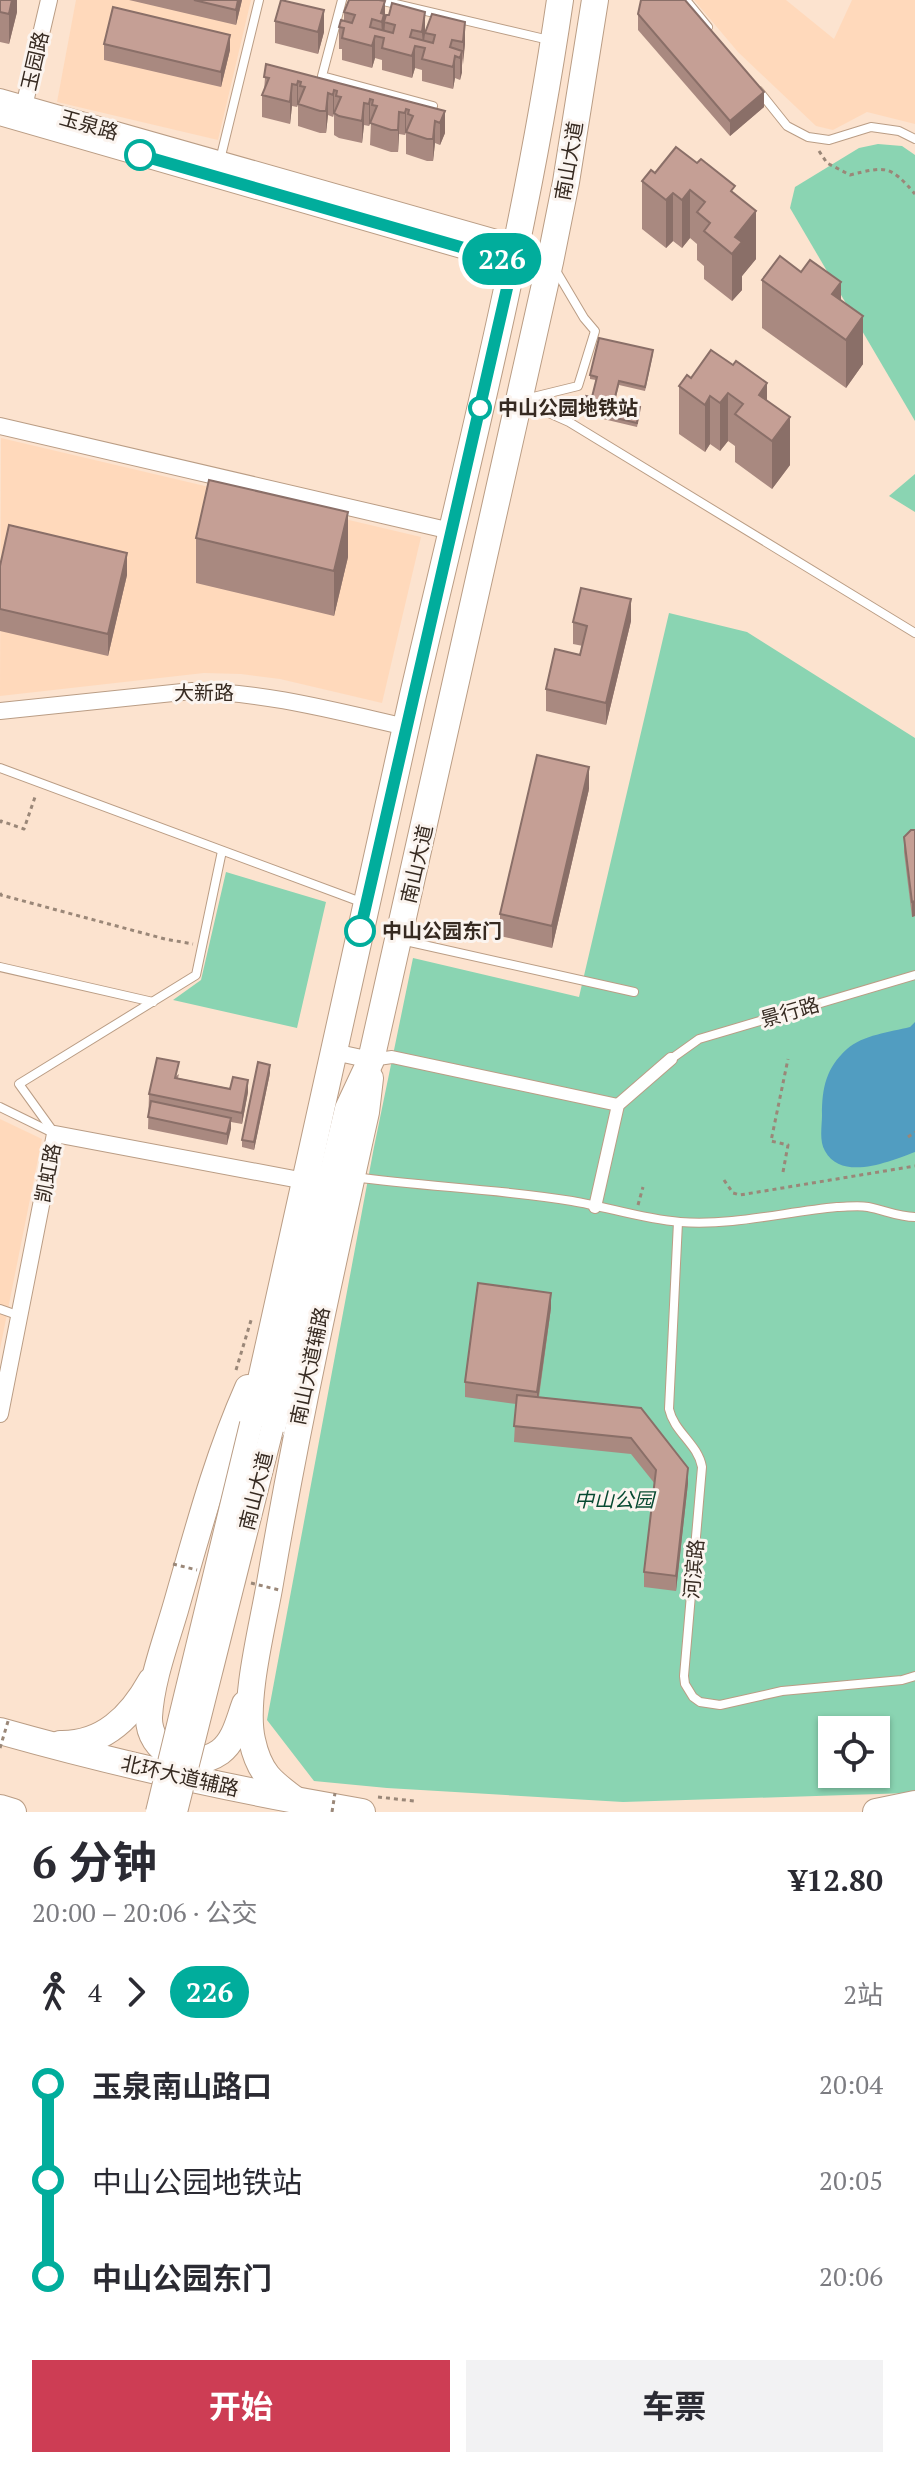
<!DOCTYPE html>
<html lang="zh">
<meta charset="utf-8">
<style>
body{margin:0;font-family:"PT Serif","Noto Sans SC",serif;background:#f2f2f3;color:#2b2b33;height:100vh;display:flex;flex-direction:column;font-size:30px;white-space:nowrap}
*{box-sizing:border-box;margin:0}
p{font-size:26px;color:#7c7c81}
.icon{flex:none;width:44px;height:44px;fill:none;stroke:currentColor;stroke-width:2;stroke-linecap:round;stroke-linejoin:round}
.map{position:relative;height:1812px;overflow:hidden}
.panel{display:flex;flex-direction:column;background:#fff;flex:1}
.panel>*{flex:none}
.badge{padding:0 16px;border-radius:26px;font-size:28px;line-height:52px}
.controls{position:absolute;left:818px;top:1716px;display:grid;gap:16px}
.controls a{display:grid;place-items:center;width:72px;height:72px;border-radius:0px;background:#fff;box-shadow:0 2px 6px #0004;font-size:40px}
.map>.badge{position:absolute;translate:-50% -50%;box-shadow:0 0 0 4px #fff}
.legs{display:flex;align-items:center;gap:12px;height:88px;padding:0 32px;font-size:26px}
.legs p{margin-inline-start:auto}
.summary{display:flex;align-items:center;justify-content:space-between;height:136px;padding:0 32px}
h1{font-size:44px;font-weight:700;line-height:60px}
.action{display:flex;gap:16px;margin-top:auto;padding:16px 32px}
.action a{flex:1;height:92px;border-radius:0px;background:#cd3d54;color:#fff;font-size:32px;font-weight:700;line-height:92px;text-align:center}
.action a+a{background:#f2f2f3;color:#2b2b33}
ul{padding:0 32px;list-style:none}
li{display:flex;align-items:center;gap:28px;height:96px;font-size:30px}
li i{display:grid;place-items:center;width:12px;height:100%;margin:0 10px;background:currentColor}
li i::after{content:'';width:20px;height:20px;margin:-10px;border:6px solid;border-radius:50%;background:#fff}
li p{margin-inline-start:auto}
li:first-child i{background:linear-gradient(#0000 50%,currentColor 0)}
li:last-child i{background:linear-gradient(currentColor 50%,#0000 0)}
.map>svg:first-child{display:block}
</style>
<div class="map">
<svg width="915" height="1812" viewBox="0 0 915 1812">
<rect width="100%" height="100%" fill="#fce3cf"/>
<g fill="#ffd9bb">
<path d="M76 0H251L218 140 57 102Z"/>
<path d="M694 0H786L834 39 852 0H915V124L867 112 833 130 816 126 738 52Z"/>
<path d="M1 438 421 537 382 703 280 679 241 674 204 673 0 696Z"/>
<path d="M0 1119 42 1139 0 1349Z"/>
</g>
<g fill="#8ad4b2" fill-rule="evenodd">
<path d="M878 144 902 146 915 155V421L790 208 795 187 859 148Z"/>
<path d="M915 474V512L889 496Z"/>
<path d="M669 613 747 632 915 738V1790L909 1793 623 1802 387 1788 314 1781 267 1720 374 1147 413 958 579 997ZM832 1730H876V1774H832Z"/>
<path d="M226 872 326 902 297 1028 173 1000 201 980Z"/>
</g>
<path fill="#519dc1" d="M915 1022V1152C891 1161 842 1182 825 1151 819 1141 822 1126 822 1115 822 1088 826 1068 847 1049 863 1035 890 1032 910 1027Z"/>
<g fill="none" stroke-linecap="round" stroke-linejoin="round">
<g stroke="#ba9d85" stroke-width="10">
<g id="service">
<path d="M342 0 322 76 433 106"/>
<path d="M379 0 549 40"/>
<path d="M686 0 708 27"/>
<path d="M759 91 787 126 808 137 829 140 871 127 899 131 915 139"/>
<path d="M220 160 259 0"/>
<path d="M525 399 578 386 595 331 584 318 555 269"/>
<path d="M524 402 569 422 915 633"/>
<path d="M0 768 361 902"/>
<path d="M401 940 634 992"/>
<path d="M0 967 153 1002"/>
<path d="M671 1059 699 1039 915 975"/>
<path d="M0 1107 51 1132"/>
<path d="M55 1134 19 1084 196 975 222 851"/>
<path d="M354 1177C427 1187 500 1189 572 1201 608 1207 642 1219 680 1222 733 1226 784 1212 837 1207 847 1207 858 1205 868 1207 884 1210 898 1217 915 1217"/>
<path d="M678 1222 669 1409C674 1432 698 1444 702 1467L684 1676 685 1684 693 1697 700 1702 720 1705 782 1691 902 1680 915 1676"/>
<path d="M0 1309 20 1316"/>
</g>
</g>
<g stroke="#ba9d85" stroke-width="14">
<g id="pedestrian">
<path d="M371 1060 392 1057 618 1105"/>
<path d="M595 1207 618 1105 671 1059"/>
</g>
</g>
<g stroke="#ba9d85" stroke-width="18">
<g id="minor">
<path d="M22 115 49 0"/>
<path d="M0 426 451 531"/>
<path d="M0 711 192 691C265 692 335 711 406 727"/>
<path d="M334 1052 371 1060"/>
<path d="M0 1414 55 1134 305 1181"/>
</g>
</g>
<g stroke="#ba9d85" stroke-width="22">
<g id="tertiary">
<path d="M0 99 517 246 550 262"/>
<path d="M0 115 486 255 513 262H527"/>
</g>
</g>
<g stroke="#ba9d85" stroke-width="28">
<g id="primary">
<path d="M251 1424C306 1181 357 937 413 695 467 464 526 234 560 0"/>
<path d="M272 1429 348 1109 371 1060 550 262 566 182 595 0"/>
<path d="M245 1704C239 1720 235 1741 220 1752 190 1773 148 1752 149 1717 151 1681 165 1644 175 1610 197 1534 216 1460 248 1388"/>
<path d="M0 1731C120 1765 240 1791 362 1812"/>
<path d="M60 1744C103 1745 131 1717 151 1681"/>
<path d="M297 1801C271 1782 259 1773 252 1740 243 1700 263 1625 270 1583 297 1424 331 1270 366 1112L370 1078"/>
<path d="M876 1812 915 1804"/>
</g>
</g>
<g stroke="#ba9d85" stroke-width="28">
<path id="trunk" d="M0 1808 13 1812"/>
</g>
<g stroke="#9a8778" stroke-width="3" stroke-dasharray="4 4" stroke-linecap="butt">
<path d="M819 151 827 163 850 175C886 166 890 165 915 194"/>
<path d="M0 823 1 821 24 829 36 794"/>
<path d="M0 893 1 895 165 939 193 944"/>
<path d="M908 1137 915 1132"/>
<path d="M783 1172 788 1145 771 1141 788 1059"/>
<path d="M724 1180 733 1193 740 1195 915 1166"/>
<path d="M638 1205 643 1187"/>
<path d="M236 1370 252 1317"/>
<path d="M378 1797 414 1801"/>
</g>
<use href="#service" stroke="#fff" stroke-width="8"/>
<use href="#pedestrian" stroke="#fff" stroke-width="12"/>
<use href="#minor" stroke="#fff" stroke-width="16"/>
<use href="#tertiary" stroke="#fff" stroke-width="20"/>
<use href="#primary" stroke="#fff" stroke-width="26"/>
<use href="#trunk" stroke="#fff" stroke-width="26"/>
<g stroke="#ba9d85" stroke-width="24" stroke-linecap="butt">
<g id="secondary-bridge">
<path d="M157 1812 251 1424"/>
<path d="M176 1812 272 1429"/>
</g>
</g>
<g stroke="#9a8778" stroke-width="3" stroke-dasharray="4 4" stroke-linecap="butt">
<path d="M173 1564 197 1570"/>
<path d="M251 1583 279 1590"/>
<path d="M0 1748 9 1718"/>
<path d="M332 1812 335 1793"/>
</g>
<use href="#secondary-bridge" stroke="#fff" stroke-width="22"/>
</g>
<g fill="#a98980">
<path d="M0 0H17V12L9 44 0 42Z"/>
<path d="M129 0H242L236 25Z"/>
<path d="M344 12 425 33 432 14 465 44 460 80 455 78 453 89 422 81V70L415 68 412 78 382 70V60L375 58 372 68 342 60V49H339V27L344 20Z"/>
<path d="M638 14 764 107 730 136 638 30Z"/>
<path d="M275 21 324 32 318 54 275 43Z"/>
<path d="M104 44 230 50 221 87 104 60Z"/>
<path d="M266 64 445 111V133L440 145 435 143 433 161H427L406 154V131L405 135 399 134 398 152H391L370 145 371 122 369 126 364 125 362 143 339 138 334 135V112L333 117 328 115 326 133H320L298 126V103L297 107 292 106 290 124 262 117V95L264 91Z"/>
<path d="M655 173 735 193 756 259 742 276V290L732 301 704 279V266L697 260V244L690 238 682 248 673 241 666 248 642 229V181Z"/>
<path d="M762 280 841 300 863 364 846 388 762 328Z"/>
<path d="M653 354 645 391 619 385 615 401 640 411 637 427 582 414V410L592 397 596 380 590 379V375Z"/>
<path d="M691 378 767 401 790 465 772 489 735 462V446L728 441 720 451 710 444 705 452 679 434V386Z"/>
<path d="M196 538 348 557 334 616 196 583Z"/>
<path d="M0 566 127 575 108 656 0 631Z"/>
<path d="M631 621 606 725 546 711V689L580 655 583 646 573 644V622Z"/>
<path d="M589 789 552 948 500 936V914Z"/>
<path d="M915 830V916L912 917 904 852V837Z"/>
<path d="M270 1073 254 1150 242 1147V1140Z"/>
<path d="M179 1074 178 1078 248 1092 242 1124 231 1122 227 1145 148 1129 149 1094Z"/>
<path d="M551 1308 539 1397 641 1408 688 1483 676 1591 644 1587V1572L655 1484 631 1454 514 1442 516 1404 465 1397V1382Z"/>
</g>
<g fill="#8a6f68">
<path d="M12 0H17V12L9 44V14Z"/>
<path d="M238 0H242L236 25V10Z"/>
<path d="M385 1V24L384 38H382L381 13Z"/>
<path d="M324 10V32L318 54V32Z"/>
<path d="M425 12V34L423 48 422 32Z"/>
<path d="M465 22V44L463 64V42Z"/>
<path d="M230 35V50L221 87V72Z"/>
<path d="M375 36V58L372 68V46Z"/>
<path d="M415 46V68L412 78V56Z"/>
<path d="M462 51V73L460 80V58Z"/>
<path d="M455 56V78L453 89V67Z"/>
<path d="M298 81V103L297 107V85Z"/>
<path d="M292 84V106L290 124V102Z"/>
<path d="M334 90V112L333 117V95Z"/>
<path d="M764 92V107L730 136V121Z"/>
<path d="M328 93V115L326 133V111Z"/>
<path d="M370 99V121L369 126V104Z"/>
<path d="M364 103V125L362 143V121Z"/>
<path d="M406 109V131L405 135V113Z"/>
<path d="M445 111V133L440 145V123Z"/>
<path d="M399 112V134L398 152V130Z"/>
<path d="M435 121V143L433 161V139Z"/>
<path d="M690 190V238L682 248V200Z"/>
<path d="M673 193V241L666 248V200Z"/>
<path d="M756 211V259L742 276V290L732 301V254L735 237Z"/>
<path d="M841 282V330L832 294Z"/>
<path d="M863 316V364L846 388V340Z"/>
<path d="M767 383V431L759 395Z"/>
<path d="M728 393V441L720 451V403Z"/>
<path d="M710 396V444L705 452V405Z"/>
<path d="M790 417V465L772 489V441Z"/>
<path d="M348 512V557L334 616V571Z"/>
<path d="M127 553V575L108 656V634Z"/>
<path d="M631 599V621L606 725V703Z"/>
<path d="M589 767V789L552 948V926Z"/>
<path d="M915 901V916L912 917V902Z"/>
<path d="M270 1065V1073L254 1150V1142Z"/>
<path d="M248 1080V1092L242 1124V1113Z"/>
<path d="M231 1118V1129L227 1145V1134Z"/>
<path d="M551 1293V1308L537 1407V1392Z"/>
<path d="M688 1468V1483L676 1591V1576Z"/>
</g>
<g fill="#c59f95" stroke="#8a6f68" stroke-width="2">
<path d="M0 0H12L9 14 0 12Z"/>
<path d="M194 0H238L236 10Z"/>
<path d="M281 0 324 10 318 32 275 21Z"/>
<path d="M349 0H379L385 1 381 13 384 14 382 22 372 19 370 27 393 33 395 25 384 22 386 15H389L392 3 425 12 422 32 412 30 410 37 433 43 435 35 425 33 432 14 465 22 463 42 452 40 450 47 462 51 460 58 455 56 453 67 422 59 425 48 415 46 412 56 382 48 384 38 375 36 372 46 342 38 344 28 339 27 341 20 352 23 355 15 344 12Z"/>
<path d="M641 0H685L764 92 730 121 638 14Z"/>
<path d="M113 7 230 35 221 72 104 44Z"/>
<path d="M266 64 445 111 440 123 435 121 433 139H427L406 132 413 116 408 114 409 110 406 109 405 113 399 112 398 130H391L370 123 377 106 372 105 373 100 370 99 369 104 364 103 362 121 339 116 334 113 341 97 336 96 337 91 334 90 333 95 328 93 326 111H320L298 104 305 87 300 86 301 82 298 81 297 85 292 84 290 102 262 95 269 78 264 77Z"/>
<path d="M676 147 697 163 701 159 735 186 731 191 756 211 735 237 742 242 732 254 704 231 710 223 697 212 705 202 690 190 682 200 673 193 666 200 642 181 651 170 655 173Z"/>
<path d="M780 256 801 272 810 260 841 282 832 294 863 316 846 340 762 280Z"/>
<path d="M599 338 653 350 645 387 619 381 614 401 640 407 637 423 582 410 586 396 592 397 597 377 590 375Z"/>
<path d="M711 350 733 365 736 361 767 383 759 395 790 417 772 441 735 414 743 404 728 393 720 403 710 396 705 405 679 386 687 375 691 378Z"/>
<path d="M209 480 348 512 334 571 196 538Z"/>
<path d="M9 525 127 553 108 634 0 609V566Z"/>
<path d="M581 588 631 599 606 703 546 689 555 649 580 655 587 626 573 622Z"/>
<path d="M537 755 589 767 552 926 500 914Z"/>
<path d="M911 830H915V901L912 902 904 837Z"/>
<path d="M157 1058 179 1062 175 1078 230 1089 233 1077 248 1080 242 1113 149 1094Z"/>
<path d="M258 1062 270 1065 254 1142 242 1140Z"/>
<path d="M151 1101 231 1118 227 1134 148 1117Z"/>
<path d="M478 1283 551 1293 537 1392 465 1382Z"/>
<path d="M517 1395 641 1408 688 1468 676 1576 644 1572 656 1470 631 1438 514 1426Z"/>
</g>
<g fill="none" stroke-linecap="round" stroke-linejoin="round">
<g stroke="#fff" stroke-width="18">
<path id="line-1" d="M140 155 513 262 360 931"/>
</g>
<use href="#line-1" stroke="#01ad9c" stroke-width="12"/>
</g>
<g fill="#fff" stroke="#01ad9c" stroke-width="4">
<circle cx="140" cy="155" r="14"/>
<circle cx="480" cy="408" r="10"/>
<circle cx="360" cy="931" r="14"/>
</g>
<g text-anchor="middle" stroke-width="6" stroke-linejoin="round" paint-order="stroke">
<g font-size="20" fill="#362a21" stroke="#fbf4ef">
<text transform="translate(35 61) rotate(-77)" y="7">玉园路</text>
<text transform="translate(89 125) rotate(16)" y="7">玉泉路</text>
<text transform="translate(569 161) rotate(-80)" y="7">南山大道</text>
<text x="204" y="700">大新路</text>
<text transform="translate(417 864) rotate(-77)" y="7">南山大道</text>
<text transform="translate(790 1012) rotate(-16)" y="7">景行路</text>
<text transform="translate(48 1173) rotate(-79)" y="7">凯虹路</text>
<text transform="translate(310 1366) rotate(-78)" y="7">南山大道辅路</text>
<text transform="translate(256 1491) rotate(-76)" y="7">南山大道</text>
<text transform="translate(694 1569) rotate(-85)" y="7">河滨路</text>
<text transform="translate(180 1776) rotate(13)" y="7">北环大道辅路</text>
</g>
<g font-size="20" font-weight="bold" fill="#362a21" stroke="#fbf4ef" text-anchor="start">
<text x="498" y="415">中山公园地铁站</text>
<text x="382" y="938">中山公园东门</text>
</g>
<g font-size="20" font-style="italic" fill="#074932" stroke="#fbf4ef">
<text x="614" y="1507">中山公园</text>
</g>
</g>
</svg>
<div class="controls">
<a><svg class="icon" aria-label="locate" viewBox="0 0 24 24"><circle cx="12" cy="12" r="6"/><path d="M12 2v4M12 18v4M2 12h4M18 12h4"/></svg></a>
</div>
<b class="badge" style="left:502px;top:259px;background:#01ad9c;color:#fff">226</b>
</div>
<section class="panel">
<div class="summary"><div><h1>6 分钟</h1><p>20:00 – 20:06 · 公交</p></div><b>¥12.80</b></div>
<div class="legs"><svg class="icon" aria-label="walk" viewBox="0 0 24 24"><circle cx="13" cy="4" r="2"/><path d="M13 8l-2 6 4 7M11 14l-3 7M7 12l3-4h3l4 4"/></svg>4<svg class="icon" aria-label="forward" viewBox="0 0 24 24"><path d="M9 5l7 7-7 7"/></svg><b class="badge" style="background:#01ad9c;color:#fff">226</b><p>2站</p></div>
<ul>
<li><i style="color:#01ad9c"></i><b>玉泉南山路口</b><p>20:04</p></li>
<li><i style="color:#01ad9c"></i><span>中山公园地铁站</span><p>20:05</p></li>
<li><i style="color:#01ad9c"></i><b>中山公园东门</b><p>20:06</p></li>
</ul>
<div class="action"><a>开始</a><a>车票</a></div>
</section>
